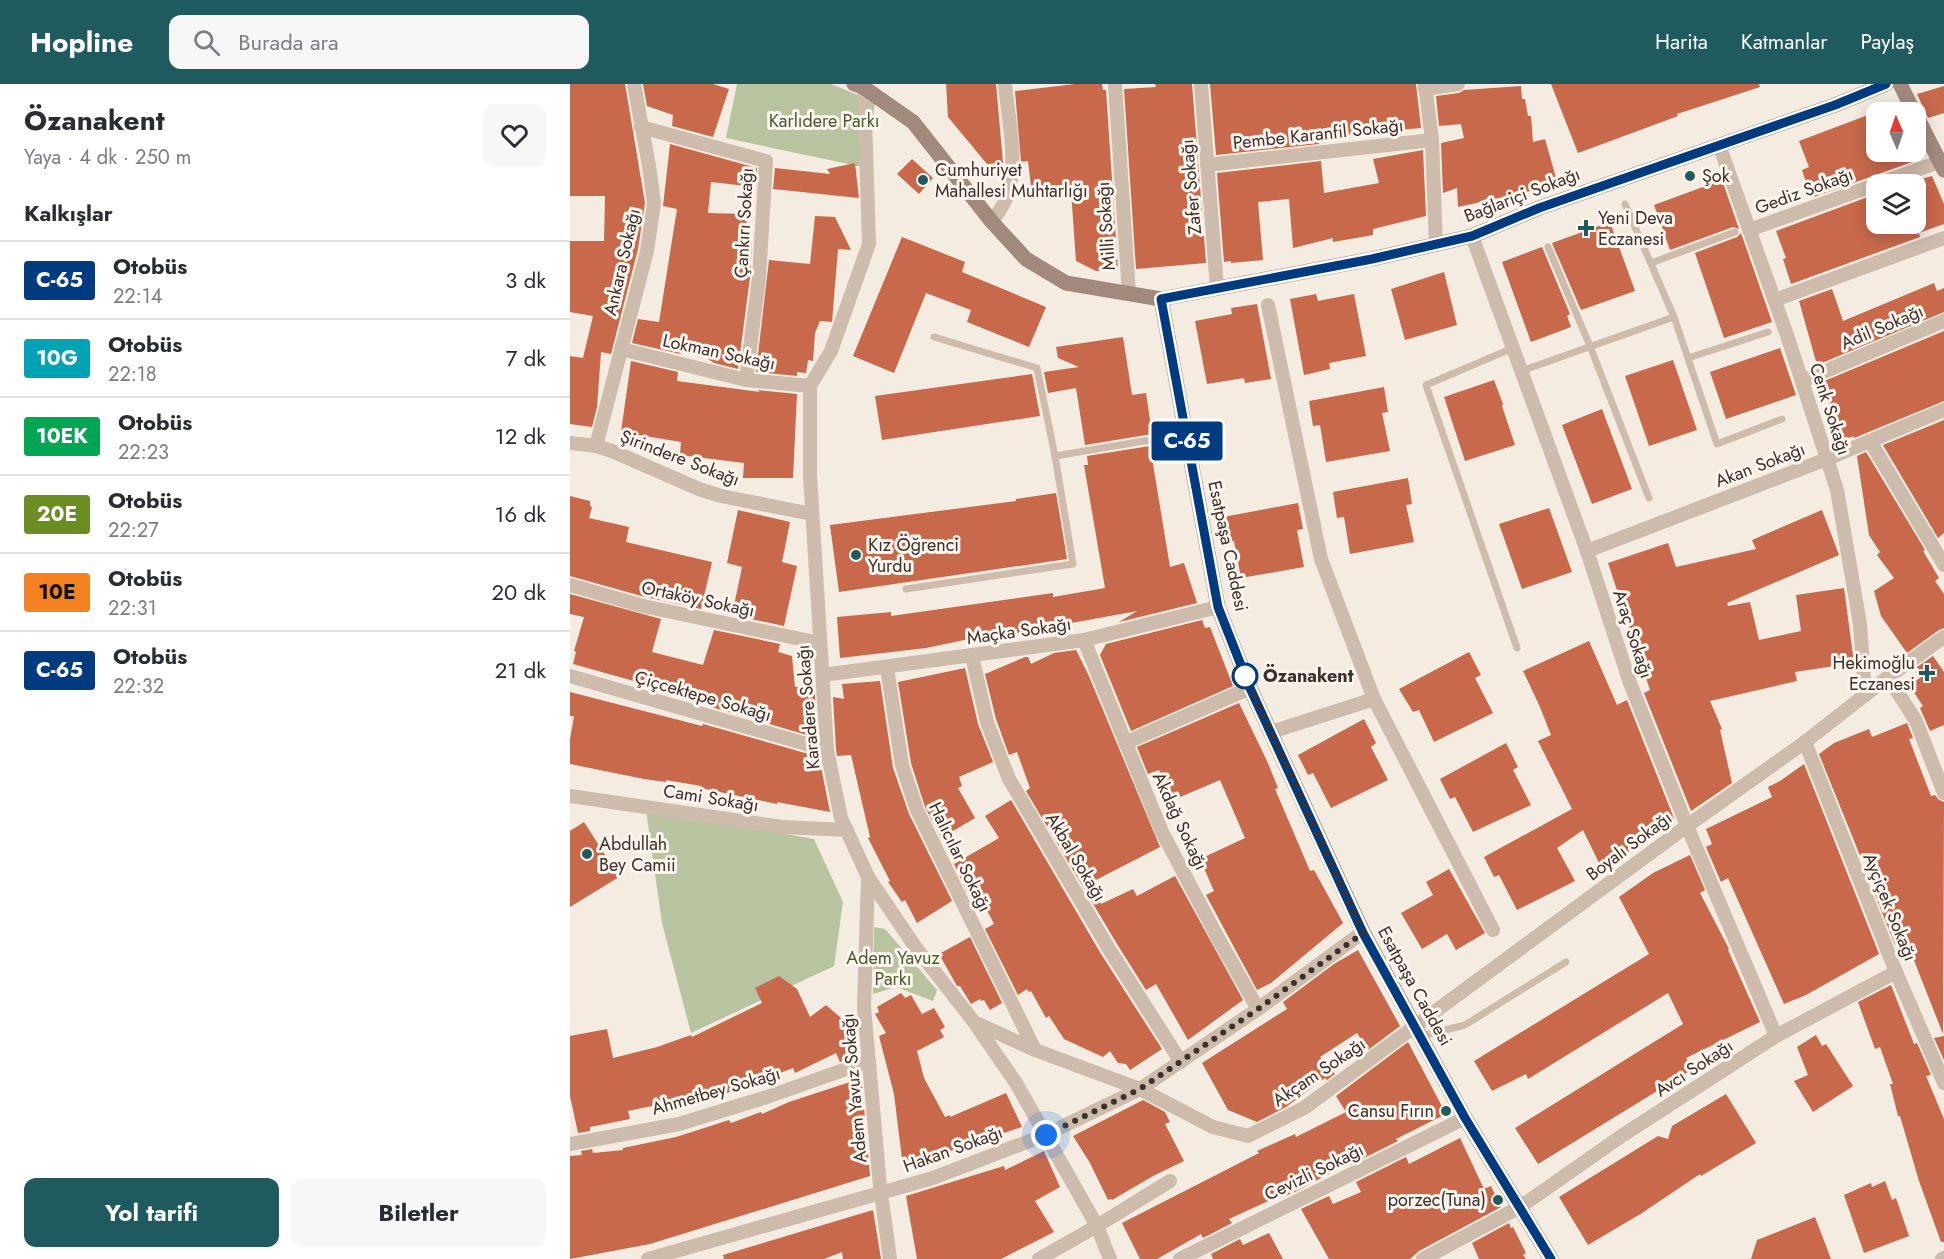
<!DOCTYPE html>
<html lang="tr">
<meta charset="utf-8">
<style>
body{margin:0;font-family:Jost,sans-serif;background:#f7f7f7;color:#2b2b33;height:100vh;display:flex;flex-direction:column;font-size:22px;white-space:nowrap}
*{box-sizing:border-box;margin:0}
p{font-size:20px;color:#7c7c81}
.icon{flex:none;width:33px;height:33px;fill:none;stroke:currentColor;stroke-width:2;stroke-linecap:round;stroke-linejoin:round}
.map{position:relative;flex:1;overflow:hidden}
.side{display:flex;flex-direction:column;background:#fff;width:570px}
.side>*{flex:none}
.badge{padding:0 12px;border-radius:4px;font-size:21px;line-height:39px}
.needle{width:39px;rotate:358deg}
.buttons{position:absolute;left:1296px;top:18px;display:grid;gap:12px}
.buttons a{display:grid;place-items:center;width:60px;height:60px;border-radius:12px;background:#fff;box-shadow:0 3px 15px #0003;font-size:30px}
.you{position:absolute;width:30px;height:30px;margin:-15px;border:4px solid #fff;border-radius:50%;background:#1a73e8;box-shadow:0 0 0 9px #1a73e833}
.map>.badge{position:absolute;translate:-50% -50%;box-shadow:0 0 0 3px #fff}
h2{padding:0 24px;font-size:22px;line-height:54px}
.round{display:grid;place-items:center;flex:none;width:63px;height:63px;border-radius:12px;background:#f7f7f7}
.headline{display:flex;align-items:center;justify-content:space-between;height:102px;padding:0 24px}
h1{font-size:28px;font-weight:700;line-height:45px}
.action{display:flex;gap:12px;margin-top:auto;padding:12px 24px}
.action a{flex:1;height:69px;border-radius:12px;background:#1f5a5e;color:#fff;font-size:24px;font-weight:700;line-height:69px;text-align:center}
.action a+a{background:#f7f7f7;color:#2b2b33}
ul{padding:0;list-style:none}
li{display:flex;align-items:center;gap:18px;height:78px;padding:0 24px;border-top:2px solid #e1e1e2}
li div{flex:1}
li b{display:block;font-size:22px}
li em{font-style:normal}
li .badge{min-width:66px;font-weight:700;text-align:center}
header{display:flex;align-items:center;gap:36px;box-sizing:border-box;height:84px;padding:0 30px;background:#1f5a5e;color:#fff}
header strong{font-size:28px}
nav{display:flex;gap:33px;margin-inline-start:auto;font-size:21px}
.search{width:420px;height:54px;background:#f7f7f7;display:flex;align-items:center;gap:15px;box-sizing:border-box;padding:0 21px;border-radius:12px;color:#7c7c81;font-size:22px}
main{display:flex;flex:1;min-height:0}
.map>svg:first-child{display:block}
</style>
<header>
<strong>Hopline</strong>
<div class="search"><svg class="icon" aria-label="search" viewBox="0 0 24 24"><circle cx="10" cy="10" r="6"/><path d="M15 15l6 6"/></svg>Burada ara</div>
<nav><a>Harita</a><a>Katmanlar</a><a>Paylaş</a></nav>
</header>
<main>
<section class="side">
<div class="headline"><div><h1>Özanakent</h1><p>Yaya · 4 dk · 250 m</p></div><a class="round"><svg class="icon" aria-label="heart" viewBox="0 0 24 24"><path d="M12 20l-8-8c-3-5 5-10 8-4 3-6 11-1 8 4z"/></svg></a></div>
<h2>Kalkışlar</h2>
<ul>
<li><span class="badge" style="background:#003b80;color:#fff">C-65</span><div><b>Otobüs</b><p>22:14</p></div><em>3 dk</em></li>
<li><span class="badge" style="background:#00a3b4;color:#fff">10G</span><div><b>Otobüs</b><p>22:18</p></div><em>7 dk</em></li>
<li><span class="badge" style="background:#00a651;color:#fff">10EK</span><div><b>Otobüs</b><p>22:23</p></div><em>12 dk</em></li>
<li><span class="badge" style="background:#6b8e23;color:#fff">20E</span><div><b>Otobüs</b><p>22:27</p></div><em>16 dk</em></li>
<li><span class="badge" style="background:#f58220;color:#111">10E</span><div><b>Otobüs</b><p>22:31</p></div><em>20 dk</em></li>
<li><span class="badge" style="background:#003b80;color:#fff">C-65</span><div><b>Otobüs</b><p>22:32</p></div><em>21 dk</em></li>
</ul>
<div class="action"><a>Yol tarifi</a><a>Biletler</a></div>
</section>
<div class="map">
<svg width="1374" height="1175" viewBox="0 0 1374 1175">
<rect width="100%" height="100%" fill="#f4ebe1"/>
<g fill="#b8c4a0">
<path d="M167 0H261L305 18 297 84 156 54Z"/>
<path d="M76 726 244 755 273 818 264 882 121 949 92 839Z"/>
<path d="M304 843 315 845 367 906 363 917 326 903 303 910Z"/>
</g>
<g fill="#c8694b">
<path d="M0 0H55L75 119 68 165 41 270 31 268 27 323 22 343 0 340V272L13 274 23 232 0 228V157H34L35 112H0Z"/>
<path d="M73 0H143L159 5 143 53 102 42 103 31 77 22Z"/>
<path d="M376 0H426L433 79 417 80 378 33Z"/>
<path d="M505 0H532L533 6H536L548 186 526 187 506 177 501 107 462 111 458 77 451 78 445 7Z"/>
<path d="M585 0H622L636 179 566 185 554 5 586 3Z"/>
<path d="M640 0H846L851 44 748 53 749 60 646 71Z"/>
<path d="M981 0H1189L1190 3 1107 30 1108 32 1008 69Z"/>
<path d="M951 2 952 15H955L958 32H961L963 58 975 55 988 101 888 123 887 104 873 109 871 59 894 54 891 40 869 42 866 12 889 9 894 6Z"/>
<path d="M1374 2V29L1358 34 1347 10Z"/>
<path d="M1306 28V68H1339L1342 78 1241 114 1232 86 1239 83 1229 57Z"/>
<path d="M100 60 187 84 185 103 141 98 138 129 177 130 176 159H182L180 193 168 285 144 279 132 271 111 265V270L62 259 68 235 89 238 107 125 93 122Z"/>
<path d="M853 66 856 132 803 145V151L763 158V154L723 164 719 115 688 118 693 176 661 179V177L654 178 647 89 751 77 754 109 809 99 803 75Z"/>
<path d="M342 75 363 94 349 110 327 90Z"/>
<path d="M285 79 289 114 203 105 205 84 260 90 257 85Z"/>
<path d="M1362 92 1374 120V140L1349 149 1350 153 1221 200 1213 175 1216 174 1206 147 1306 110V140L1346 141V100H1333Z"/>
<path d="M1152 96 1169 145 1163 143 1100 166 1084 121Z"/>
<path d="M245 132 265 133 281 166 268 165 262 238 250 237 245 249 243 277 238 276 236 289 227 288V292L186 288 199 176 240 180Z"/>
<path d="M1040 138 1065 207 1011 226 982 159Z"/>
<path d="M1171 149 1202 238 1154 254 1125 169 1167 153Z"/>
<path d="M332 153 395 178 392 188 476 223 459 263 397 238 401 226 356 209 324 289 283 272Z"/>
<path d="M972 163 1000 230 997 232 1001 243 961 258 932 178Z"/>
<path d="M874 188 887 241 835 256 821 205Z"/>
<path d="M1364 199 1367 207 1374 204V228L1247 281 1229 217 1262 205 1273 237Z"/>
<path d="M746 210 748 217 784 210 796 272 759 279 760 285 734 291 720 215Z"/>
<path d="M687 220 701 295 675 299 674 294 637 300 625 237 662 230 661 224Z"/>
<path d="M1374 247V317L1284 354V352L1273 356 1252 298Z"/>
<path d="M553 253 562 311 576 309 582 350 515 361 506 304 478 309 474 288 509 283 488 274 486 263Z"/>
<path d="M1210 264 1226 311 1156 335 1140 288Z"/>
<path d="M1103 276 1127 346 1079 362 1055 292Z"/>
<path d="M61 277 108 288 107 297 190 308 187 306 227 310 223 394H173L174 379 110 371 111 358 51 348Z"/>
<path d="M462 290 470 332 312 356 305 312Z"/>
<path d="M924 296 933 320 932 322 945 361 895 377 874 313Z"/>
<path d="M814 303 818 328 812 329 820 367 756 378 750 341 743 342 739 317Z"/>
<path d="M1032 325 1062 405 1022 420 992 341Z"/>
<path d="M1374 336V449L1368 454 1313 361Z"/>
<path d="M580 362 600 483 614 479 627 519 549 538 567 527 447 549V545L356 564 270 574 267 533 321 528V532L483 509V513L535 504 514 381H518L517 372Z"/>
<path d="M1296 368 1355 466 1353 467 1369 494 1365 497 1374 510V544L1369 546 1337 569 1311 532 1304 507 1324 494 1307 471 1310 468 1299 451 1287 372Z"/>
<path d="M838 394 842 420 836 421 844 458 780 470 774 433 767 434 763 408Z"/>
<path d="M486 409 497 475 269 508 260 441 446 417V415Z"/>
<path d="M0 412 20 417V422L22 423 19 434 59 443 56 458 142 478 131 525 75 513 0 492Z"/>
<path d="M728 419 733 445 727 446 734 483 671 494 664 457 657 459 653 433Z"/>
<path d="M979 424 1002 488 952 505 929 440Z"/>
<path d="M168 426 220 438 212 478 227 482 214 542 162 531 172 483 157 479Z"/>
<path d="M1252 426 1269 471 1157 519 1158 522 1180 518 1189 556 1231 547 1226 511 1274 504 1284 579 1225 588 1227 597 1140 617 1152 645 1150 646 1162 699 1121 727 1074 609 1080 606 1038 479 1098 459 1106 483 1186 465 1182 456Z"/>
<path d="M0 510 91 535 82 568 133 581 144 546 210 560 208 568 222 572 225 603 239 602 238 609 245 610 247 654 138 622 139 618 3 580 6 568 4 567 14 533 0 530Z"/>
<path d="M632 536 635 544 640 543 663 602 561 647 530 571 536 560Z"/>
<path d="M1019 557 1047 621 1057 616 1105 737 1066 764 1030 781 1013 746 987 764 1005 797 947 826 929 791 924 793 914 773 1002 725 968 657 981 651 970 623 953 587Z"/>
<path d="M506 566 518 590 590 763 520 799 531 820 563 805 567 812 605 792 673 916 618 956 586 900 576 906 547 860 456 707 460 704 447 668 439 671 426 635 415 590 455 573H458L461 580 484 569Z"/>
<path d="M899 568 911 591 905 594 923 629 864 658 849 626 843 628 829 605Z"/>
<path d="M1363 572 1374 588V641L1360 647 1350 624 1353 622 1339 601 1353 592 1347 583Z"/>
<path d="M395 584 408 640 423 678 389 693 392 702 388 704 405 734 371 754 355 723 341 679 328 598Z"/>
<path d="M310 597 323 684 339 730 382 817 347 839 335 816 332 818 318 798 320 797 298 754 300 753 281 671 267 672 266 665 263 613 274 615 272 600Z"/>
<path d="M0 608 132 642 133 640 249 673 260 728 207 718V720L131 704V702L96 696V698L74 695 0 680V655L4 632H0Z"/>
<path d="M669 619 697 677 708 704 705 705 740 787 744 786 773 839 701 899 687 906 636 811 644 807 630 775 675 754 650 696 603 716 589 686 578 690 567 663Z"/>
<path d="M794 635 806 659 801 663 818 696 761 724 743 689 738 691 728 671Z"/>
<path d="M1337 639 1343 654 1339 655 1361 712 1365 711 1369 716 1374 718 1373 950 1336 856 1325 861 1304 808 1316 803 1302 769 1291 774 1249 670 1264 659 1299 645 1302 653Z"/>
<path d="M936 659 948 683 943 686 961 721 903 748 885 713 880 715 870 695Z"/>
<path d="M1234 680 1309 870 1236 911 1214 920 1158 794 1151 798 1136 763 1142 760 1136 745 1202 713 1198 703 1210 697Z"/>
<path d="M441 716 531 870 592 965 560 986 556 980 548 979 540 967 533 973 494 955 479 932 476 934 461 907 459 908 457 905 448 911 415 845 424 840 420 832 404 804 397 808 384 780 429 754 415 732Z"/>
<path d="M14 738 49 793 0 823V747Z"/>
<path d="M1120 771 1135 806 1130 809 1159 865 1158 866 1190 938 1116 974 1123 985 968 1080 945 1044 1113 940 1098 909 958 995 956 990 922 1007 904 977 1079 870 1049 813 1083 789Z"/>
<path d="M879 785 915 849 886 866 877 850 852 865 831 829 863 811 856 798Z"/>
<path d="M400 853 432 919 420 926 414 916 411 917 410 915 401 920 390 902H387L369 870Z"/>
<path d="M788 866 830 942 798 966 787 949 750 973 765 990 757 996 755 994 716 1023 687 1038 658 1026 632 979 717 925 713 918 764 880Z"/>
<path d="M209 892 227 905 240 933 256 921 279 941 283 950 287 972 270 978 266 969 225 989 223 984 128 1020 127 1018 98 1025 96 1019 58 1027 60 1035 20 1043V1047L8 1049 0 1012V952L37 945 43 974 87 963 121 951 122 953 192 919 185 904Z"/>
<path d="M1321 901 1344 960 1347 959 1361 991 1356 992 1374 1035V1158H1371L1349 1097 1330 1032H1328L1320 1000H1323L1310 963 1305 965 1288 918Z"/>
<path d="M331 909 335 914 341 911 352 930 364 924 375 943 370 946 374 953 347 967 354 994 375 1033 380 1031V1033L436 1009 452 1043 333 1083 324 1010 309 952 316 949 305 930 309 928 307 923Z"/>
<path d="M1246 951 1252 962 1256 960 1283 1002 1243 1028 1224 997 1238 991 1227 963Z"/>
<path d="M1374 952V976L1364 954Z"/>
<path d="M838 958 876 1030 826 1055 828 1057 780 1081 779 1079 723 1109 696 1118 659 1135 662 1139 633 1154 631 1150 587 1175H570L552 1139 689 1069 687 1067 725 1050 726 1053 776 1028 766 1012Z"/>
<path d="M291 989 300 1092 80 1160 0 1175V1072L12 1071 11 1067 22 1065 23 1069 53 1066V1064L106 1053 159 1036 161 1039 191 1028 192 1030 219 1018 280 998 278 994Z"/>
<path d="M1156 1010 1186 1059 1131 1092 1130 1090 1072 1129 1018 1161 989 1113 1088 1052 1098 1055 1102 1042Z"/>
<path d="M573 1016 595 1028 600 1038 595 1040 614 1077 583 1092 542 1116 541 1115 538 1116 520 1079 503 1052Z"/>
<path d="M890 1054 914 1105 921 1102 931 1123 849 1167 840 1175H759L731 1125 759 1112 763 1120 791 1108 786 1098 836 1073 839 1080Z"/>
<path d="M474 1067 490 1103 465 1117 484 1148 431 1175H347L336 1112 434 1082 435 1086Z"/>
<path d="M1315 1097 1322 1116 1326 1114 1339 1152 1294 1169 1274 1111 1301 1099 1302 1103Z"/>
<path d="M303 1126 311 1175H273L272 1168 254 1175H154L153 1171Z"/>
<path d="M1245 1133 1261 1175H1181L1187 1156Z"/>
<path d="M939 1139 941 1144 943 1143 956 1169 953 1171 956 1175H909L902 1159Z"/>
<path d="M699 1149 713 1175H643L641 1170 670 1155 673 1161Z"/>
</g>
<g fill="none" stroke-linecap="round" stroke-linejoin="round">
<g stroke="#cdbbac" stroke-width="7">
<path d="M978 163 1020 262 1079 414"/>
<path d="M1081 179 1165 148"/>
<path d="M1104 233 1147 360 1212 335"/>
<path d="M943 264 856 301 947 564"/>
<path d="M1118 274 1198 248"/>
<path d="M951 287 1104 233 1055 120"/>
<path d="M485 372 616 350"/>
<path d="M336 505 503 480 485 372 467 284 364 253"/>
<path d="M851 952 895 941 996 878"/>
</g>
<g stroke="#cdbbac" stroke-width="14">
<path d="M294 0 299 160 261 267 240 302V391L257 666 271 734 298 793 344 861 404 938 446 999 527 1142 540 1175"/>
<path d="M545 0 559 210"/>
<path d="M631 0 647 204"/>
<path d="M855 0 862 56 866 161"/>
<path d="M855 5 888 0"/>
<path d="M71 43 196 77 189 194 176 296"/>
<path d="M1149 61 1217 251 1267 406 1290 540 1295 611"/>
<path d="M637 81 862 56"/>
<path d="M422 138C428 129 435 120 438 109 448 77 438 33 435 0"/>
<path d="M1179 146 1369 78"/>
<path d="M902 152 1017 467 1060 599 1117 742 1206 952"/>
<path d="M1205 216 1374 154"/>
<path d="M698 221 751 475 804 615 923 846"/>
<path d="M51 265 176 296 240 302"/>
<path d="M1232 297 1374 237"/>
<path d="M1300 357 1374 481"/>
<path d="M0 359 26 362 42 367 129 405 151 412 242 430"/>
<path d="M26 362 77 167 84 119 79 82 64 0"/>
<path d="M1017 467 1257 375 1374 326"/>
<path d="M0 501 73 522 250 559"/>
<path d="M514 556 592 748 648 854 688 925"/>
<path d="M402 572 417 638 439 695 539 865 611 978"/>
<path d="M317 584 332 681 347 726 465 966"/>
<path d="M253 591 514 556 648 523"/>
<path d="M0 592 257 666"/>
<path d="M1318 593 1346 637 1374 709"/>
<path d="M701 648 804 615"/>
<path d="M1235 658 1326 888 1374 999"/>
<path d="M555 659 680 604"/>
<path d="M0 712 212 743 277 746"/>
<path d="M298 793 294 923 310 1102 320 1175"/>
<path d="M404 938 465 966 570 1005 643 1043 678 1052 734 1024 1117 742 1235 658 1318 593 1374 553"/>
<path d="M0 1060 109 1040 197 1013 299 977"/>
<path d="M78 1175 363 1094 475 1051 570 1005 688 925 793 848"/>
<path d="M469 1175 527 1142 600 1097"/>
<path d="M610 1175 895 1034"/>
<path d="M853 1175 950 1123 1053 1051 1206 952 1326 888"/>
<path d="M1372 1175 1374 1174"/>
</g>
<g stroke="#a18a7d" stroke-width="15">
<path d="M284 0 293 3 343 38 422 138 456 175 496 199 591 215 802 175 902 152 969 124 1265 21 1316 0"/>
<path d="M1330 0 1344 28"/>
<path d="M1346 31 1374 86"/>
<path d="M591 215 648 523 680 604 793 848 895 1034 981 1175"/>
</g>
</g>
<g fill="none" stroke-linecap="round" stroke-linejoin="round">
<g stroke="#fff" stroke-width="14">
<path id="line" d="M981 1175 895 1034 793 849 680 604 648 523 591 215 802 175 902 152 969 124 1265 21 1316 0"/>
</g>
<use href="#line" stroke="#003b80" stroke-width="9"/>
<path stroke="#3b302b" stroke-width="6" stroke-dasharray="0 10.8" d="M476 1051 570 1005 688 925 793 849 672 584 675 592"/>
</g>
<g fill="#1f5a5e" stroke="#fbf5ee" stroke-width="2">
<circle cx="1120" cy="92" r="6"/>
<circle cx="353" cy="96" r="6"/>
<path d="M1013 135h6v6h6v6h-6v6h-6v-6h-6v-6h6z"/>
<circle cx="286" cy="471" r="6"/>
<path d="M1354 580h6v6h6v6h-6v6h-6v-6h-6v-6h6z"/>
<circle cx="17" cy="770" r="6"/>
<circle cx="876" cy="1027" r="6"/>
<circle cx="928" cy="1116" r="6"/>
</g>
<circle fill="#fff" stroke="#003b80" stroke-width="3" cx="675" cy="592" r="12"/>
<g text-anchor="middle" stroke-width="6" stroke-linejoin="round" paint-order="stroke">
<g font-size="18" fill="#4a5a2e" stroke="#fbf5ee">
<text x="254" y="43">Karlıdere Parkı</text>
<text x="323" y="880">Adem Yavuz<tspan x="323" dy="21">Parkı</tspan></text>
</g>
<g font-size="18" fill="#3b302b" stroke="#fbf5ee">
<text transform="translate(748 50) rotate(-6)" y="6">Pembe Karanfil Sokağı</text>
<text transform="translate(621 103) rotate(-95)" y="6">Zafer Sokağı</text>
<text transform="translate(1234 107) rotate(-20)" y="6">Gediz Sokağı</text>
<text transform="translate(952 111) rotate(-21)" y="6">Bağlariçi Sokağı</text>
<text transform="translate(174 139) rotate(-87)" y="6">Çankırı Sokağı</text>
<text transform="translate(536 142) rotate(-94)" y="6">Milli Sokağı</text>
<text transform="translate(52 178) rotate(-77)" y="6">Ankara Sokağı</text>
<text transform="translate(1312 243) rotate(-23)" y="6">Adil Sokağı</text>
<text transform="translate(149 268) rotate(12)" y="6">Lokman Sokağı</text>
<text transform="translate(1260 325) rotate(72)" y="6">Cenk Sokağı</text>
<text transform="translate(110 374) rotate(21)" y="6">Şirindere Sokağı</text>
<text transform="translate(1190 381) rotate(-21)" y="6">Akan Sokağı</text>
<text transform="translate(658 462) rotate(78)" y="6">Esatpaşa Caddesi</text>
<text transform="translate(128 515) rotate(12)" y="6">Ortaköy Sokağı</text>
<text transform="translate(449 547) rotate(-8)" y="6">Maçka Sokağı</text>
<text transform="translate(1063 550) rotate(72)" y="6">Araç Sokağı</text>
<text transform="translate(133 612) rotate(16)" y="6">Çiçcektepe Sokağı</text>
<text transform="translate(238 623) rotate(-95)" y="6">Karadere Sokağı</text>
<text transform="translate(141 714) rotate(9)" y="6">Cami Sokağı</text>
<text transform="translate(610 737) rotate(65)" y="6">Akdağ Sokağı</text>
<text transform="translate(1059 762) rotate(-37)" y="6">Boyalı Sokağı</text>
<text transform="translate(390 773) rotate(64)" y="6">Halıcılar Sokağı</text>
<text transform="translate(506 773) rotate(59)" y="6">Akbal Sokağı</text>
<text transform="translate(1320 823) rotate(68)" y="6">Ayçiçek Sokağı</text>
<text transform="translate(845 902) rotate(61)" y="6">Esatpaşa Caddesi</text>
<text transform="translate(1124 984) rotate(-33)" y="6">Avcı Sokağı</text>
<text transform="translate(749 988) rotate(-34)" y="6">Akçam Sokağı</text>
<text transform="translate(284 1004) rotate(-95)" y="6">Adem Yavuz Sokağı</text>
<text transform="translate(146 1007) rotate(-16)" y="6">Ahmetbey Sokağı</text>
<text transform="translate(383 1065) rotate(-20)" y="6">Hakan Sokağı</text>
<text transform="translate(744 1088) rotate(-26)" y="6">Cevizli Sokağı</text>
</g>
<g font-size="18" fill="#3b302b" stroke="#fbf5ee" text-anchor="start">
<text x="365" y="92">Cumhuriyet<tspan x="365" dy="21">Mahallesi Muhtarlığı</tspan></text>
<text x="1132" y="98">Şok</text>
<text x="1028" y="140">Yeni Deva<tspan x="1028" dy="21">Eczanesi</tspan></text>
<text x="298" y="467">Kız Öğrenci<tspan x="298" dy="21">Yurdu</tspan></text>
<text x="1345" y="585" text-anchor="end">Hekimoğlu<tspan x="1345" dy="21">Eczanesi</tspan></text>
<text x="29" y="766">Abdullah<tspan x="29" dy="21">Bey Camii</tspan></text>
<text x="864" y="1033" text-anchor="end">Cansu Fırın</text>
<text x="916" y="1122" text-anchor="end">porzec(Tuna)</text>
</g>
<g font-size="18" font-weight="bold" fill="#3b302b" stroke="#fbf5ee" text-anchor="start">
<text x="693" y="598">Özanakent</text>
</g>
</g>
</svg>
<div class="buttons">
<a><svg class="needle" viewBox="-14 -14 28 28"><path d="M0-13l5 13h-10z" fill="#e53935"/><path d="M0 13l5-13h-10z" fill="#7c7c81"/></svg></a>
<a><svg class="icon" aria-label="layers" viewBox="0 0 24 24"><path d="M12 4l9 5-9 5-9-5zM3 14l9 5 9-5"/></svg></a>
</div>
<div class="you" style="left:476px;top:1051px"></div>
<b class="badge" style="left:617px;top:357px;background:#003b80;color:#fff">C-65</b>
</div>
</main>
